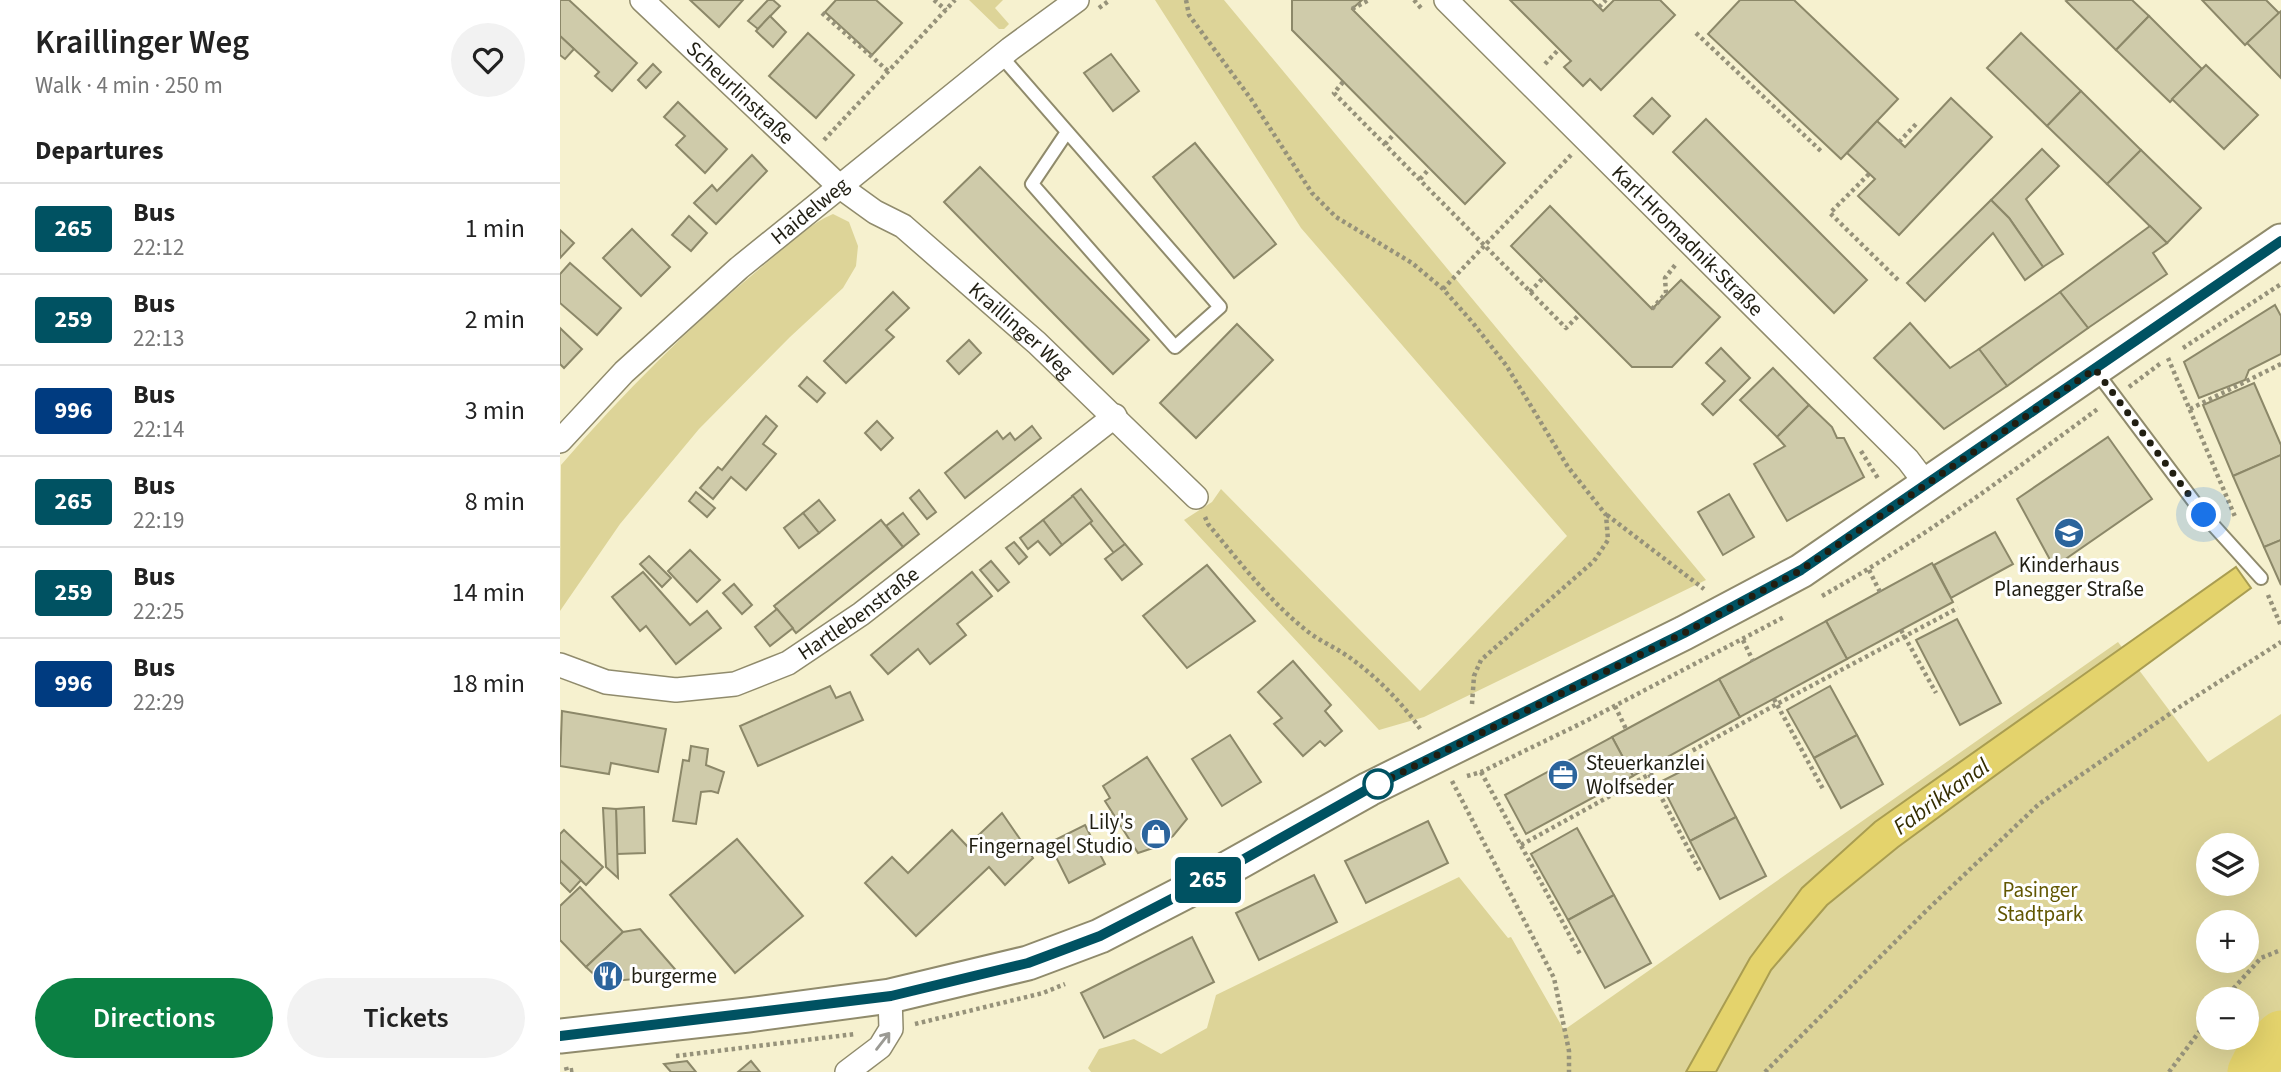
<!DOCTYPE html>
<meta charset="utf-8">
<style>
body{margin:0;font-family:"Source Sans 3",sans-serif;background:#f2f2f2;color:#222;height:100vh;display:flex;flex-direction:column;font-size:26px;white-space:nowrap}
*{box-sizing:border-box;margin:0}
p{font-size:23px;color:#767676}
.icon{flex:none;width:38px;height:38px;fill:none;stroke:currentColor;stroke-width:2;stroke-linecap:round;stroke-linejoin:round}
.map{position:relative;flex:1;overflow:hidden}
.side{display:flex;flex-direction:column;background:#fff;width:560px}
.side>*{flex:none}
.badge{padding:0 14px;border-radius:5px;font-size:24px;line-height:46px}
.tools{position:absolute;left:1636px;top:833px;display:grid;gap:14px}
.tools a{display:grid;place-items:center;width:63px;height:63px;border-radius:50%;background:#fff;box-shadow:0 7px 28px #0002;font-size:35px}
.you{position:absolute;width:35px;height:35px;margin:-18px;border:5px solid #fff;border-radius:50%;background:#1a73e8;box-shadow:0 0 0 10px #1a73e833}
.map>.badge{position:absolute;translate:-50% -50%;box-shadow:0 0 0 4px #fff}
h2{padding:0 35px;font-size:26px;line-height:63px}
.round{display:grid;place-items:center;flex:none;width:74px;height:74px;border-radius:37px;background:#f2f2f2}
.summary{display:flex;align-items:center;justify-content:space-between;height:119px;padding:0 35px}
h1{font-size:33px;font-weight:600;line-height:52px}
.action{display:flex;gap:14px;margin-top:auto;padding:14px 35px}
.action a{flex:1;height:80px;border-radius:42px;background:#0b8043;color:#fff;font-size:28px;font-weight:600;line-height:80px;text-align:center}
.action a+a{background:#f2f2f2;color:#222}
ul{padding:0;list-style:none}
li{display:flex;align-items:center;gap:21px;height:91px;padding:0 35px;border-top:2px solid #e0e0e0}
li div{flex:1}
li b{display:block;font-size:26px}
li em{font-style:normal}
li .badge{min-width:77px;font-weight:700;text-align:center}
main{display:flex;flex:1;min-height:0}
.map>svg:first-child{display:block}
</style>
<main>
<section class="side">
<div class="summary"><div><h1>Kraillinger Weg</h1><p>Walk · 4 min · 250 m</p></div><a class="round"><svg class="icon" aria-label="heart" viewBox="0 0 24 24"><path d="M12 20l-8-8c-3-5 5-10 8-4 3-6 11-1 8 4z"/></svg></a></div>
<h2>Departures</h2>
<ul>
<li><span class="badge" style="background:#005262;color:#fff">265</span><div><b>Bus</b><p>22:12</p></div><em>1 min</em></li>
<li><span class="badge" style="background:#005262;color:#fff">259</span><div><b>Bus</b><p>22:13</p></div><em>2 min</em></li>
<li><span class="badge" style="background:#003b80;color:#fff">996</span><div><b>Bus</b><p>22:14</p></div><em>3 min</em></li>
<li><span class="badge" style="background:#005262;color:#fff">265</span><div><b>Bus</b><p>22:19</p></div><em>8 min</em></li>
<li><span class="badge" style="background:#005262;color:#fff">259</span><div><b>Bus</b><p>22:25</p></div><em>14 min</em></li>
<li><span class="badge" style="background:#003b80;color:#fff">996</span><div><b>Bus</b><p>22:29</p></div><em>18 min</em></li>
</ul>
<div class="action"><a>Directions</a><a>Tickets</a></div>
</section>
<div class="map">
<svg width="1721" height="1072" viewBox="0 0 1721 1072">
<rect width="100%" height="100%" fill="#f6f1cf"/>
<g fill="#ddd498" fill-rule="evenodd">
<path d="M409 0H443L435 8 449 24 444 29H439Z"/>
<path d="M595 0H664L1146 580 864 717 819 730 624 520 652 502 661 489 860 691 1007 536 741 228Z"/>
<path d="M273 214 289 222 298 246 296 266 283 288 230 337 139 429 60 524 0 611 1 465C63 393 130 326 204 265 226 247 247 225 273 214Z"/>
<path d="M1558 642 1648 762 1721 714V1072H531L528 1068 539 1049 574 1039 601 1054 647 1028 656 995 899 877 948 938 951 937 1004 1030ZM1648 845H1687V884H1648ZM1648 922H1687V961H1648ZM1648 999H1687V1038H1648Z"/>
</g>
<path fill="#e4d36c" stroke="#a99d51" stroke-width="2" d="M1676 567 1691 588 1338 847 1267 905 1211 970 1156 1072H1126L1190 958 1242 888 1315 822Z"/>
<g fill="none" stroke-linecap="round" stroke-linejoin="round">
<path stroke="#e4d36c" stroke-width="49" d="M1692 1072 1701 1054 1721 1035"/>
</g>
<g fill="#cfcbaa" stroke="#8c8869" stroke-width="2">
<path d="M0 0H9L77 63 52 91 35 76 39 72 0 36Z"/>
<path d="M130 0H183L159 27Z"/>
<path d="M208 0H213L220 6 198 29 188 21Z"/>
<path d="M276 0H316L342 23 312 55 265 12Z"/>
<path d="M732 0H802L792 9 945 163 905 204 732 30Z"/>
<path d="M950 0H1032L1043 11 1054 0H1100L1115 15 1041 90 1030 79 1023 86 1004 67 1011 61Z"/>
<path d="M1180 0H1234L1338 99 1281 159 1148 34Z"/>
<path d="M1508 0H1572L1589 16 1556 50 1506 1Z"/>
<path d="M1642 0H1706L1719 13 1685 45Z"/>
<path d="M1721 11V78L1687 43Z"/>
<path d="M210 16 226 32 213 47 196 31Z"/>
<path d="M1589 16 1642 69 1610 102 1556 50Z"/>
<path d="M248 33 294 75 256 118 209 76Z"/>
<path d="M1461 33 1521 91 1487 126 1427 68Z"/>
<path d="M0 36 14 49 5 59 0 55Z"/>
<path d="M551 54 579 91 553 111 524 73Z"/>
<path d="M93 64 101 72 86 88 78 80Z"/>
<path d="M1646 65 1698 115 1664 149 1612 99Z"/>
<path d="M1521 91 1581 150 1547 184 1487 126Z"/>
<path d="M1092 98 1110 116 1093 134 1074 116Z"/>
<path d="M1391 98 1432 137 1339 235 1298 196 1315 179 1287 153 1317 121 1345 147Z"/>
<path d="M118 102 167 149 145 173 116 145 125 136 104 117Z"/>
<path d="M1146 119 1307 280 1274 313 1113 152Z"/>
<path d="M635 143 716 244 674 278 593 177Z"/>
<path d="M1482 149 1499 166 1466 199 1503 254 1483 267 1449 218 1431 200Z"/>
<path d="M1581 150 1641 208 1607 243 1547 184Z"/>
<path d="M192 155 207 171 156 224 134 203 152 185 157 191Z"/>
<path d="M420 167 589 340 553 374 384 202Z"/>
<path d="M1431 200 1449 218 1483 267 1465 280 1433 233 1365 301 1347 283Z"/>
<path d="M990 206 1092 309 1121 280 1160 317 1112 367H1072L951 246Z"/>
<path d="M129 216 147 233 131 251 112 235Z"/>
<path d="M1590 226 1607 243 1593 253 1607 274 1528 328 1500 292Z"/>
<path d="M72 229 110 267 81 296 43 258Z"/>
<path d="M0 230 14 243 0 258Z"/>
<path d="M10 263 61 308 37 335 0 303V274Z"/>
<path d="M333 292 349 308 326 330 334 337 286 383 264 361Z"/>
<path d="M1500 292 1528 328 1447 386 1419 349Z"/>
<path d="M1715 305 1721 316V354L1689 370 1685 380 1639 398 1624 362Z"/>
<path d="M1350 323 1390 368 1419 349 1447 386 1384 429 1314 358Z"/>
<path d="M677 324 713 360 636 438 600 403Z"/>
<path d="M0 328 22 349 4 368 0 364Z"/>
<path d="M409 340 421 353 399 374 387 361Z"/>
<path d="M1161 348 1190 378 1153 415 1142 404 1165 381 1146 363Z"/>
<path d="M1213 368 1249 405 1217 437 1180 400Z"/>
<path d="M247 377 265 393 257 402 239 386Z"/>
<path d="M1694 383 1721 445V455L1673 476 1643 405Z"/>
<path d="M1249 405 1272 427 1277 438H1284L1304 477 1227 521 1194 464 1225 446 1217 437Z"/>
<path d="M206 416 217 426 203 444 216 454 186 490 171 477 153 499 140 488 158 467 162 470Z"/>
<path d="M317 421 333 438 321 450 305 433Z"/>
<path d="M472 426 481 438 405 498 385 473 437 431 443 439 450 433 455 440Z"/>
<path d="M1548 437 1592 499 1494 567 1457 499Z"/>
<path d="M1721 455V540L1704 547 1673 476Z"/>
<path d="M521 489 565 544 554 553 530 523 532 521 512 496Z"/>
<path d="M359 490 376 512 367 519 350 498Z"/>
<path d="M136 492 155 508 147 517 129 501Z"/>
<path d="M1169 494 1194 537 1163 555 1138 512Z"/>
<path d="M513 496 532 521 502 545 483 520Z"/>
<path d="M259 500 275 520 259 533 243 513Z"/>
<path d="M243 513 259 533 239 548 224 528Z"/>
<path d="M343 513 359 534 343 547 326 526Z"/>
<path d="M321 520 343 547 236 633 214 606Z"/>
<path d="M483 520 502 545 490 555 478 541 468 549 460 538Z"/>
<path d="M1435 532 1453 564 1391 598 1374 565Z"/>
<path d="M1721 540V585L1704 547Z"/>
<path d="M454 542 467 557 459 564 446 548Z"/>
<path d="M565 544 582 564 562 580 545 559Z"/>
<path d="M130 550 160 580 137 602 108 571Z"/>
<path d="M89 556 111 578 102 587 80 564Z"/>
<path d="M431 561 449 582 438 591 420 570Z"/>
<path d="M1372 563 1393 602 1287 659 1266 621Z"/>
<path d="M647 565 695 621 627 668 583 616Z"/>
<path d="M83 572 130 625 147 611 161 628 116 664 86 626 80 631 52 597Z"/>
<path d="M412 572 432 596 397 624 406 635 370 664 358 649 328 674 311 655Z"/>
<path d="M174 584 192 605 182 614 163 593Z"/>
<path d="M217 609 233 628 210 646 195 627Z"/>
<path d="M1397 619 1441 703 1400 725 1356 640Z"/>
<path d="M1266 621 1287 659 1180 717 1159 679Z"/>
<path d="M733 661 771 705 765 711 782 731 765 746 760 741 743 756 714 724 722 718 698 692Z"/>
<path d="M1159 679 1180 717 1073 776 1052 737Z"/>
<path d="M270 686 276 698 290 692 303 720 198 766 180 726Z"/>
<path d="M1270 686 1297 735 1254 758 1227 710Z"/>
<path d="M2 711 106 729 98 772 51 763 49 774 0 766Z"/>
<path d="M670 735 701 782 662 806 632 759Z"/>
<path d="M1297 735 1323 784 1281 808 1254 758Z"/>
<path d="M1052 737 1073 776 966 834 945 795Z"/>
<path d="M131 746 148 749 146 765 164 772 158 793 151 791 141 792 136 824 113 821 123 760 129 761Z"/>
<path d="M587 757 627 819 613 836 596 847 578 853 545 801 550 798 543 786Z"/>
<path d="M1146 759 1176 817 1130 841 1100 782Z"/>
<path d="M84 807 85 853 57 854 56 809Z"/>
<path d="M43 808 56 809 58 878 46 867Z"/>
<path d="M442 813 473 858 445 885 429 867 356 936 305 883 332 857 348 873 392 830 407 846Z"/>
<path d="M1176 817 1206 876 1160 899 1130 841Z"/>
<path d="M868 821 888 863 806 903 785 861Z"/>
<path d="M525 825 545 864 509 883 489 843Z"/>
<path d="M1017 828 1054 895 1008 920 971 854Z"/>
<path d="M4 830 43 867 26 885 0 860V834Z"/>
<path d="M177 839 243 916 175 973 110 895Z"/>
<path d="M0 860 21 880 10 892 0 882Z"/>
<path d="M754 875 777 922 699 960 676 913Z"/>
<path d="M20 887 63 932 26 967 0 940V906Z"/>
<path d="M1054 895 1091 963 1045 988 1008 920Z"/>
<path d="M80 929 120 975 42 982 26 967 63 932Z"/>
<path d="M632 937 654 982 544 1038 521 993Z"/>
<path d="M127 1061 136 1072H111L104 1064Z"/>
<path d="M191 1061 200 1072H178Z"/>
</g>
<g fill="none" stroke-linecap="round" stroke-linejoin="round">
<g stroke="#908b6c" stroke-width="16">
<g id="lane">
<path d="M441 56 660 307 615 347 472 184 507 132"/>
<path d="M1535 370 1644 515 1701 578"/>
</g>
</g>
<g stroke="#908b6c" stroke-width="26">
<g id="street">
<path id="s1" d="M82 0 279 186 315 212 343 226 477 343 636 497"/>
<path id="s2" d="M886 0 1348 460 1367 485"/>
<path id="s3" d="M0 441 64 372 179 268 450 49 517 0"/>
<path id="s4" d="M0 665 46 682 116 690 175 684 228 663 301 614 555 416"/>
<path d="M287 1072 320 1047 331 1029 330 996"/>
</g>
</g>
<g stroke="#908b6c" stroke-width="37">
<path id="secondary" d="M0 1036 188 1015 330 996 468 963 540 936 631 889 809 789 1124 633 1241 571 1721 241"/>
</g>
<g stroke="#96927a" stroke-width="4.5" stroke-dasharray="3.5 3.5" stroke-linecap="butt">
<path d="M374 0 386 10"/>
<path d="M626 0 629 15 691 99 752 193 776 217 852 263 883 289 913 323 946 365 1008 467 1046 515 1048 540 1034 561 921 660 914 676 912 704"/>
<path d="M854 0 861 8"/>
<path d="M1039 7 1046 0"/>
<path d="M539 8 550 0"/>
<path d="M792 9 809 0"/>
<path d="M262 13 328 71"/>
<path d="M1136 33 1263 153"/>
<path d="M985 64 999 49"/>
<path d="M783 82 774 93 1006 328 1019 315"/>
<path d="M264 140 395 0"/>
<path d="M1339 142 1358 122"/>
<path d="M825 144 835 133"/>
<path d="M1309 174 1270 213 1338 280"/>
<path d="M860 179 870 168"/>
<path d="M883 289 1011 155"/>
<path d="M970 292 983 278"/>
<path d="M1092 309 1106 293 1105 278 1116 264"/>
<path d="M1623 348 1721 284"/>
<path d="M1608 358 1676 519"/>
<path d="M1569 387 1601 363"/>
<path d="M1630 409 1721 364"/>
<path d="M1301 451 1319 480"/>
<path d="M1047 515 1144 589"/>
<path d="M645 517 648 524C679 561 709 601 747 631 761 642 779 649 793 660 819 679 843 704 861 730"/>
<path d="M1309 570 1320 592"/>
<path d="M1708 595 1721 626"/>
<path d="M1262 596C1360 541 1449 474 1539 408"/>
<path d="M1341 630 1376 693"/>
<path d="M1183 640 1193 661"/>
<path d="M1214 699 1263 789"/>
<path d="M1055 706 1066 729"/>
<path d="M1086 768 1141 873"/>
<path d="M921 772 1021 956"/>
<path d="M907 776 921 772 1024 722 1224 617"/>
<path d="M892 781 994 978 1009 1051V1072"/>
<path d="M961 845 1217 704 1398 608"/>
<path d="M1664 999 1701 958 1721 950"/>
<path d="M355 1024 483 993 505 984"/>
<path d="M116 1056 295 1034"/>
<path d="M6 1067 7 1071 14 1070"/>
<path d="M1205 1072 1368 909 1479 804 1621 706 1721 642"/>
<path d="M1609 1072 1648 1020"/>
</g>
<use href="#lane" stroke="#fff" stroke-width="12"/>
<use href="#street" stroke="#fff" stroke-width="23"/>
<use href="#secondary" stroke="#fff" stroke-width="33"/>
</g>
<defs><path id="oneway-shaft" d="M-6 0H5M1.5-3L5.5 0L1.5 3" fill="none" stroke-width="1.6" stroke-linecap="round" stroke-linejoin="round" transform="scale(1.75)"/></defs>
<use stroke="#9b9a94" href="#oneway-shaft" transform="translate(323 1041) rotate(-52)"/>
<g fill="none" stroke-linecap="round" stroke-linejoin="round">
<g stroke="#fff" stroke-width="16">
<path id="line" d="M0 1036 331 996 468 963 540 936 631 889 808 789 1124 633 1241 570 1721 241"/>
</g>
<use href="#line" stroke="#005262" stroke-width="10"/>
<path stroke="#201e12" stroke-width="7" stroke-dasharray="0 12.6" d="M818 784 808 789 1124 633 1241 570 1535 369 1644 515"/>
</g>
<defs>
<g id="school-disc" transform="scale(1.575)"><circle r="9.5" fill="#2b649c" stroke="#fff"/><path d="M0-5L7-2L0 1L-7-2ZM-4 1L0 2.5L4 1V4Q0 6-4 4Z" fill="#fff"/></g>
<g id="office-disc" transform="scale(1.575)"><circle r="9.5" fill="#2b649c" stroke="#fff"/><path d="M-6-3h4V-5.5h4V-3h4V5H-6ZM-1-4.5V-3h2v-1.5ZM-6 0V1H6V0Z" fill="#fff"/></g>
<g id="shop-disc" transform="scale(1.575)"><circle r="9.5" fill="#2b649c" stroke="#fff"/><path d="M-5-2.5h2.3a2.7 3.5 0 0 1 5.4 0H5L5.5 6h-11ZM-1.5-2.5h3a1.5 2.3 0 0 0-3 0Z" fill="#fff"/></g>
<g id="restaurant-disc" transform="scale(1.575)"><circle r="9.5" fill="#2b649c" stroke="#fff"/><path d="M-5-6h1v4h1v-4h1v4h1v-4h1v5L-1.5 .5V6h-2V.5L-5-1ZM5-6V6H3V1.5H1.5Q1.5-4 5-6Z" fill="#fff"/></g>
</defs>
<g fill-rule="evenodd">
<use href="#school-disc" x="1509" y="533"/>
<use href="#office-disc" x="1003" y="775"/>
<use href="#shop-disc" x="596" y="834"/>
<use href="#restaurant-disc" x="48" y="976"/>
</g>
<circle fill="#fff" stroke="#005262" stroke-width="3.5" cx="818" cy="784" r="14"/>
<g text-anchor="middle" stroke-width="6" stroke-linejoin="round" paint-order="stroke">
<g font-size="21" fill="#201e12" stroke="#fff">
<text dy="7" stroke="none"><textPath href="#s1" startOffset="135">Scheurlinstraße</textPath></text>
<text dy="7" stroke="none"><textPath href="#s3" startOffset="340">Haidelweg</textPath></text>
<text dy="7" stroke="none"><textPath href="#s2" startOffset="341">Karl-Hromadnik-Straße</textPath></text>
<text dy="7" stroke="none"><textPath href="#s1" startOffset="504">Kraillinger Weg</textPath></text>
<text dy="7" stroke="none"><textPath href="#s4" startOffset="322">Hartlebenstraße</textPath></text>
</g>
<g font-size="21" fill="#201e12" stroke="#fff" text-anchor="start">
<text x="1509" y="572" text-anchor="middle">Kinderhaus<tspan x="1509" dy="24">Planegger Straße</tspan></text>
<text x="1026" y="770">Steuerkanzlei<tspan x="1026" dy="24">Wolfseder</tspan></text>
<text x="573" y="829" text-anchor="end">Lily's<tspan x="573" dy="24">Fingernagel Studio</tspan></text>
<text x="71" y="983">burgerme</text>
</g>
<g font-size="21" fill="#625702" stroke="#fff">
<text x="1480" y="897">Pasinger<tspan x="1480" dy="24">Stadtpark</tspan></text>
</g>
<g font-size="23" font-style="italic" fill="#342d00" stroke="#fff">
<text transform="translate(1381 796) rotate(-36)" y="8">Fabrikkanal</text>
</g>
</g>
</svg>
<div class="tools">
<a><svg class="icon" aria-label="layers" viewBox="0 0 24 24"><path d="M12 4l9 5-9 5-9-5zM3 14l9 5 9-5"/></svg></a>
<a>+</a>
<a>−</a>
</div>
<div class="you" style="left:1644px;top:515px"></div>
<b class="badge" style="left:648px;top:880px;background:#005262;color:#fff">265</b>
</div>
</main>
